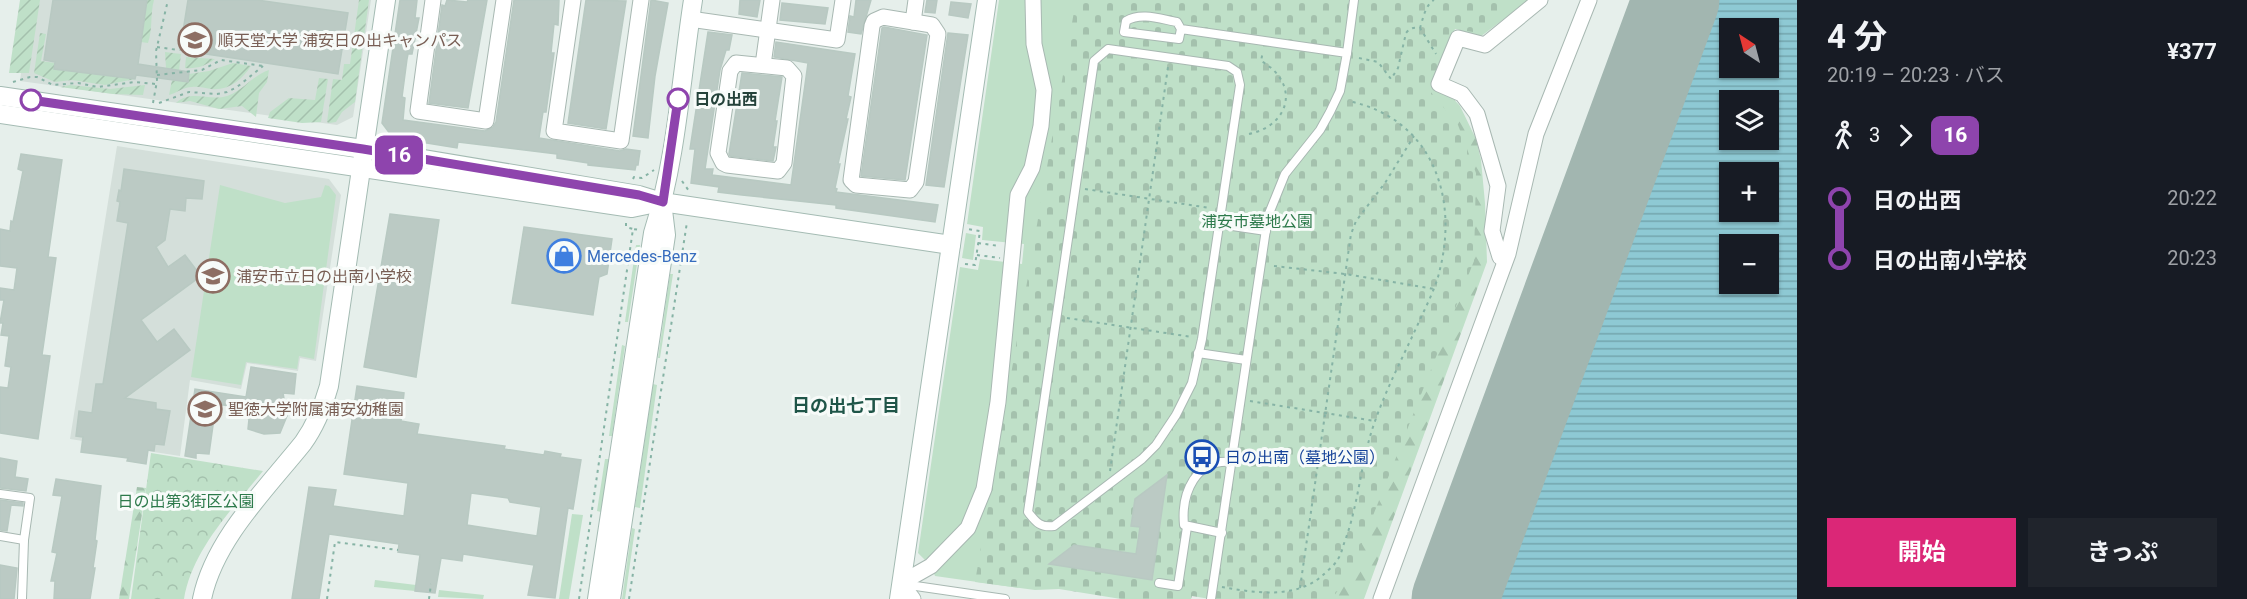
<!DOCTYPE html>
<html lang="ja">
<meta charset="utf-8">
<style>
body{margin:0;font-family:Roboto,"Noto Sans JP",sans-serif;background:#20242c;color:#f1f3f6;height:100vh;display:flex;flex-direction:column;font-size:22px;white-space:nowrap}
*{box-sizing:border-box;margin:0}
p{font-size:20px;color:#9ea1a6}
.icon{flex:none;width:33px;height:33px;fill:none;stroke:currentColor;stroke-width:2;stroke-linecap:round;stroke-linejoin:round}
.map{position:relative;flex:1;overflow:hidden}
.details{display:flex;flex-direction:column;background:#171b24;width:450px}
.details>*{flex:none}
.badge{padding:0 12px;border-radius:9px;font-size:21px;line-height:39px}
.needle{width:39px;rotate:324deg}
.controls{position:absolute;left:1719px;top:18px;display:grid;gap:12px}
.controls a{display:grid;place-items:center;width:60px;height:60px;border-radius:0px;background:#171b24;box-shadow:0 2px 4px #0004;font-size:30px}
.map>.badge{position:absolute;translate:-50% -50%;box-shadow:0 0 0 3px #fff}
.legs{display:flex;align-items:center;gap:9px;height:66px;padding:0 30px;font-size:20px}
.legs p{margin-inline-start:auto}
.summary{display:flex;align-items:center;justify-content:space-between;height:102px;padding:0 30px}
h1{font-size:33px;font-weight:700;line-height:45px}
.primary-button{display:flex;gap:12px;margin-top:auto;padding:12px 30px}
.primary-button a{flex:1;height:69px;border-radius:0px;background:#db2777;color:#fff;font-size:24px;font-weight:700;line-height:69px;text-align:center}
.primary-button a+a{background:#20242c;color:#f1f3f6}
ul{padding:0 30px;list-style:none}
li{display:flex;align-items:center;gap:21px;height:60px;font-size:22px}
li i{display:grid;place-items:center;width:9px;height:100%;margin:0 8px;background:currentColor}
li i::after{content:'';width:15px;height:15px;margin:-8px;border:4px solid;border-radius:50%;background:#171b24}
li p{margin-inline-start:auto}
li:first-child i{background:linear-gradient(#0000 50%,currentColor 0)}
li:last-child i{background:linear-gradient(currentColor 50%,#0000 0)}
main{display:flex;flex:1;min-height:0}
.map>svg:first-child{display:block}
</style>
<main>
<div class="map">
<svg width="1797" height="599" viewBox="0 0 1797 599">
<defs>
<pattern id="forest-firs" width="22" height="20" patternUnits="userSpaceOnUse" patternTransform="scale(1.5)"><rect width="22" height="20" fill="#bfe0c8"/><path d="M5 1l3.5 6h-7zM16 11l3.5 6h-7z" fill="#a4c1ad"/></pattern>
<pattern id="cemetery-stones" width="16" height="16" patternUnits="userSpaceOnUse" patternTransform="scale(1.5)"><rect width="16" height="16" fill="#bfe0c8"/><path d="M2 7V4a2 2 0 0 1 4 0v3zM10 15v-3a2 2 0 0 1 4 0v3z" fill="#a4c1ad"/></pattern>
<pattern id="park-crowns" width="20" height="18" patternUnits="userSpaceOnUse" patternTransform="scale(1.5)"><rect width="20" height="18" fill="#bfe0c8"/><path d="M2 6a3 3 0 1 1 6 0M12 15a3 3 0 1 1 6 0" fill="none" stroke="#a4c1ad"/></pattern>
<pattern id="garden-furrows" width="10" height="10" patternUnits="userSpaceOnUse" patternTransform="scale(1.5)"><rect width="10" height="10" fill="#bfe0c8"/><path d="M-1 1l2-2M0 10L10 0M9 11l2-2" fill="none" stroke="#a4c1ad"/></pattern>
<pattern id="water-rules" width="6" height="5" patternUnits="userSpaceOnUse" patternTransform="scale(1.5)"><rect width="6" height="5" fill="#8ec9d4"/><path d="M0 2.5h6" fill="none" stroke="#74a5ad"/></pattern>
</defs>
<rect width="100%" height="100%" fill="#e6efeb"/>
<g fill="#d4dfda">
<path d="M30 0H371L353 117 337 125 20 81Z"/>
<path d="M117 146 329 179 341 195 316 361 300 358 298 371 247 363 241 389 190 380 180 456 70 439Z"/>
</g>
<g fill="#bfe0c8">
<path d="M999 0H1082L997 564 1019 588 935 576 931 566 918 553 960 267 978 270 980 259 1022 264 1024 244 982 240 983 227 967 224Z"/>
<path d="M220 185 285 203 321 197 325 185 329 186 336 195 314 359 299 356 297 369 246 362 241 385 191 377Z"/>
<path d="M966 233 976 235 973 260 962 258Z"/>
<path d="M636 245H640L628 322H625Z"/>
<path d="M670 274H673L660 358H658Z"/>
<path d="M622 345 625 346 612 436H609Z"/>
<path d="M653 384 657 385 640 508 635 507Z"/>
<path d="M605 459H609L601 512 597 511Z"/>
<path d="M572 514 583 515 569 599H559Z"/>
<path d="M632 528 635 529 625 599H622Z"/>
<path d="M375 580 416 585 415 591 374 587Z"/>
<path d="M439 590 484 595 483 599 438 597Z"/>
</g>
<g fill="url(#forest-firs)">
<path d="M1507 0H1529L1480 37 1458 30Z"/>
<path d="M1438 70 1432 87 1451 96 1460 106 1476 139 1481 160 1485 203 1487 262 1364 599H1310L1401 104Z"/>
<path d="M137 487 146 488 129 599H119Z"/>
</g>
<path fill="url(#cemetery-stones)" d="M1076 0H1519L1479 33 1455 29 1430 91 1458 125 1476 173 1474 261 1351 571 1334 596 1329 599H1210L1192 596 1191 599H1121L1059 589 1035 590 975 582Z"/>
<path fill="url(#park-crowns)" d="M151 453 263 471C233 508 192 550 184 599H131Z"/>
<g fill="url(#garden-furrows)">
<path d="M20 0H40L29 73H9Z"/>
<path d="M147 0H154C150 14 153 29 148 43L141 42Z"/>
<path d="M359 0H369L355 102 342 112 336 122 329 123 327 122 333 79 342 80 344 64H350Z"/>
<path d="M40 33 46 34 41 61 55 63 54 69 135 79 105 85 72 80 55 82 34 73Z"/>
<path d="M165 52 181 54 179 71 166 68Z"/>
<path d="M186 57 215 59C205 66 197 69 185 68Z"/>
<path d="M233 63 251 66C242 80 228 91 211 89 204 88 198 86 192 87 183 87 177 93 169 95L172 80 188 82 189 74 209 71Z"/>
<path d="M269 70 267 82 259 93 256 117 242 106 219 109 190 101 176 103C190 90 207 100 223 97 242 93 252 75 269 70Z"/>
<path d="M319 78 328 79 321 122 302 123 268 118 270 112 289 98 315 100Z"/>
<path d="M70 85 110 89 145 85 143 95 113 94 60 87Z"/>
</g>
<path fill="url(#water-rules)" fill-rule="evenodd" d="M1692 0H1797V599H1471ZM1730 28H1768V68H1730ZM1730 100H1768V140H1730ZM1730 172H1768V212H1730ZM1730 244H1768V284H1730Z"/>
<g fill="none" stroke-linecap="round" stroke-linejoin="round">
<path stroke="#a2b6b0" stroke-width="87" d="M1455 599 1676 0"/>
</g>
<g fill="#bbcac4" stroke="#b8c9c2" stroke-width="1.5" fill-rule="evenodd">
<path d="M53 0H147L138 64 189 72 188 82 136 75 135 79 54 69 55 62 44 60Z"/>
<path d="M188 0H257L348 13 338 74 180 50Z"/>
<path d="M400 0H417L415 18H419L412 54H408L407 59 402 97 405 98 403 120 485 131 493 127 496 122 514 0H559L558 25 554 24 551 53H554L546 112H543L539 138 620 151 626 149 640 151 638 165H636L635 170 588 165V163L557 158V154L458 142 457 148 415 141V139L391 135 382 123Z"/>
<path d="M447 0 467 2 468 0H487L468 108 429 103 442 5 445 6Z"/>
<path d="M586 0 626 1 606 129 568 123Z"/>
<path d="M651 0 668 3 655 76 648 138 633 136Z"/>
<path d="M740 0H760L757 17 739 14Z"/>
<path d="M856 0H871L861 34 848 32 850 16 854 17Z"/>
<path d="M927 0H937L935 13 925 12Z"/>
<path d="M951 2 971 4 968 18 949 15Z"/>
<path d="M782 3 828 8 825 24 780 20Z"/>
<path d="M884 27 927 35 905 180 861 176 882 28Z"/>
<path d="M708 32 732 35 729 50H726L720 70 705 169H713L712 175 791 185 808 63 774 57 776 42 855 54 848 96 851 97 846 119H848L838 164H840L835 188 837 189 836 192 938 205 935 222 836 208V205L742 195 718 192 719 187 691 183 695 149H690Z"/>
<path d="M948 33 968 35 944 187 926 185Z"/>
<path d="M742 73 782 77 775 121H777L773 147H776L773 161 730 156 729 154Z"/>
<path d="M21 154 62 160 48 257 56 258 42 355 50 356 38 439 0 433V387L8 388 11 367 5 366 9 336 1 335 3 323H0L4 300H0V288L14 290 17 268 0 266V229L10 231 11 221 13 222 23 171 18 169Z"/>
<path d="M124 169 204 181 202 199 186 198 185 211 170 209 165 240 156 247 168 267 185 255 201 276 141 320 157 342 174 329 190 350 125 398 156 403V409L170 411 164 445 155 444 154 451 148 450 146 464 127 461 128 458 81 452 83 437 76 436 79 411 92 413 96 384H103L128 223 117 221 120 202 117 201 119 190 121 191Z"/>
<path d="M390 214 439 220 416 377 364 367Z"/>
<path d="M524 227 612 239 607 274 599 277 593 315 512 303Z"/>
<path d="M251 367 296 374 294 394 283 393 287 416 280 433 264 434 248 429 249 419 241 414 238 407 216 404 209 454 196 453V458L185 456 195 389 246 397Z"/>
<path d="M357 386 404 393 401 421 419 424 417 434 505 446 504 449 544 455 545 451 561 454 560 457 581 460 573 509 568 508 555 598 528 595 534 565 463 554 462 561 441 558 435 593 415 591 420 555 398 552 399 544 329 534 319 599H292L309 487 336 490 333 506 404 516 408 483 344 474ZM471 493 508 498 510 502 541 507 537 536 467 525Z"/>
<path d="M0 458 17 461 15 477 28 479 26 491 0 488Z"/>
<path d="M1167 475 1152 580 1049 564 1074 545 1136 554 1140 527 1131 526 1135 499Z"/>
<path d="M56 479 101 486 95 540 97 541 93 568H95L90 599H54L55 581H51L57 553 52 552 62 496 53 495Z"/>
<path d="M0 500 23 503V506L11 505 7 531 0 530Z"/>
<path d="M0 565 17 568 14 599H0Z"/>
</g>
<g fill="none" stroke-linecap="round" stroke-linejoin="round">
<g stroke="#a8b8b2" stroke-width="10">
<g id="lane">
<path d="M1181 29 1179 39 1124 32 1126 21C1141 12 1160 19 1177 22L1181 29 1347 53 1340 91 1330 112 1320 130 1285 174 1268 216 1211 599"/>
<path d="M1108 49 1228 66 1237 72 1240 85 1202 339 1192 383 1176 415 1156 445 1142 459 1054 526C1040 528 1036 522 1028 512L1094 61Z"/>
<path d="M1347 53 1354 0"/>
<path d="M1219 224 1266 231"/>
<path d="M1198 353 1246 360"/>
<path d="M0 494 30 498 24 540 22 599"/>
<path d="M1222 533 1184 525C1181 493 1196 458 1232 462"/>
<path d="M0 536 24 540"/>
<path d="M1159 583 1178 586 1187 527"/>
<path d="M902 584 1005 599"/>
</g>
</g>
<g stroke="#a8b8b2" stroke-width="17">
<g id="street">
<path d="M433 0 418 111 486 121 504 0"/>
<path d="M573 0 554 131 621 141 641 0"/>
<path d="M883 17 932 25 938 34 916 182 910 190 856 185 851 180 872 26 874 21Z"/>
<path d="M690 19 837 40 843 0"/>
<path d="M913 22 916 0"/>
<path d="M736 63 787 68 794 76 784 163 778 171 727 165 723 163 718 153 730 71Z"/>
<path d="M763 65 772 0"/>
<path d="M1500 257 1492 231 1498 186 1477 114 1462 94 1439 84 1458 38 1485 45 1540 0"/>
<path d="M913 599 901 583 931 566 968 528 984 489 998 402 1018 195 1032 168 1041 126 1044 90 1034 44 1033 0"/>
<path d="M1381 599 1508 254 1536 134 1589 0"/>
</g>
</g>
<g stroke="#a4bbb3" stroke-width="20">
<g id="secondary">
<path d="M0 96 363 149 639 195 662 202 951 245"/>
<path d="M0 114 632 208 661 202"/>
<path d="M202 599C214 540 266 489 303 443 316 425 323 407 329 386L386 0"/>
<path d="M597 599 653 233C677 158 681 77 693 0"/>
<path d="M611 599 666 235 663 210"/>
<path d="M899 599 987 0"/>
</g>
</g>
<g stroke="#86b3a5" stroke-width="2" stroke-dasharray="3 4.5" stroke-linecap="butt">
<path d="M1420 28C1423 19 1425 5 1434 0"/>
<path d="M157 47 178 50"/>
<path d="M1359 58 1378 62 1391 79 1398 68 1406 33C1410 28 1414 27 1420 28L1436 54"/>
<path d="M157 75 202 70 221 60 263 66"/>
<path d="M13 82 30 77H37L53 85 78 83 98 87 135 82 156 84"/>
<path d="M153 103 157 81 156 51 168 0"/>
<path d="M159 103 189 92 217 94 227 92 237 87 263 66"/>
<path d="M1249 134C1291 125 1300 83 1261 61L1263 51"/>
<path d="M633 179 634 177 642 178 654 170"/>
<path d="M682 181 689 191"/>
<path d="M1085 189 1210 208"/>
<path d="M626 223V227L633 229"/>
<path d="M978 243 999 246"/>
<path d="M977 255 1000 258"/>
<path d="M965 264 975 265 980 231 967 229"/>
<path d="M1274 266 1345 274 1434 289"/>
<path d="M1067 318 1192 337"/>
<path d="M1250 401 1375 421"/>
<path d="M1110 471 1168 67"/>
<path d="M1222 587C1255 593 1295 599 1322 576 1327 571 1335 565 1338 559 1342 553 1343 545 1346 538 1359 501 1361 461 1374 424 1386 389 1403 357 1418 324 1426 306 1436 288 1440 269 1459 193 1429 117 1348 101"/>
<path d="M1300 588 1351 234 1356 221 1385 183 1414 136"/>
<path d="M327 599 335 542 398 550"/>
<path d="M429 599 431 584"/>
<path d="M579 599 633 229 640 230"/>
<path d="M629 599 687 222"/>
</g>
<use href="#lane" stroke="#fff" stroke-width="8"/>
<use href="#street" stroke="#fff" stroke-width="15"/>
<use href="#secondary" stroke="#fff" stroke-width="18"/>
</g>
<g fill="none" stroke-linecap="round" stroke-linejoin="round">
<g stroke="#fff" stroke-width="14">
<path id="line-1" d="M31 100 363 149 639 195 663 202 678 99"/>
</g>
<use href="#line-1" stroke="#8e44ad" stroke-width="9"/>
</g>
<defs>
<g id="university-ring" transform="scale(1.725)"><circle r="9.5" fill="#f7fbf9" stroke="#8d6e63" stroke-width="1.5"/><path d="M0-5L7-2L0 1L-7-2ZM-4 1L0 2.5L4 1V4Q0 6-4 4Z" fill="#8d6e63"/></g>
<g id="shop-ring" transform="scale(1.725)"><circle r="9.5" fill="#f7fbf9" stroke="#3f7fe0" stroke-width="1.5"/><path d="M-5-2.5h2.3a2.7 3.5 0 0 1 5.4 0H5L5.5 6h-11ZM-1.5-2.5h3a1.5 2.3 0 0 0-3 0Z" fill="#3f7fe0"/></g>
<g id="school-ring" transform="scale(1.725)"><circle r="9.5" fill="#f7fbf9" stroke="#8d6e63" stroke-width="1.5"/><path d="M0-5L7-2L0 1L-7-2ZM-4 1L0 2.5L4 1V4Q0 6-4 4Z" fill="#8d6e63"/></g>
<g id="bus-ring" transform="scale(1.725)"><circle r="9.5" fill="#f7fbf9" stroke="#1a4fb4" stroke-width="1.5"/><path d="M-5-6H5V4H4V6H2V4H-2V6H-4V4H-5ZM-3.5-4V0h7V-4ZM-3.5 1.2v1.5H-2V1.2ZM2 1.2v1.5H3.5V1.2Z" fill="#1a4fb4"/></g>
</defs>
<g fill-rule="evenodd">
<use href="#university-ring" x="195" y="40"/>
<use href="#shop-ring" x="564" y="256"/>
<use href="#school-ring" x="213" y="276"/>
<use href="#school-ring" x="205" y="409"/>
<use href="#bus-ring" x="1202" y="457"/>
</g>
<g fill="#fff" stroke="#8e44ad" stroke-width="3">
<circle cx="678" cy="99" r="10"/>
<circle cx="31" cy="100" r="10"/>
</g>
<g text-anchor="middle" stroke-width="6" stroke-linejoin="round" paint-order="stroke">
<g font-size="16" fill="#785e54" stroke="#f7fbf9" text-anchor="start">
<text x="218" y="46">順天堂大学 浦安日の出キャンパス</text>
<text x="236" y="282">浦安市立日の出南小学校</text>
<text x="228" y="415">聖徳大学附属浦安幼稚園</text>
</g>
<g font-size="16" font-weight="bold" fill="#24423a" stroke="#f7fbf9" text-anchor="start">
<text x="694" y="105">日の出西</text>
</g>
<g font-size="16" fill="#2d7a4b" stroke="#f7fbf9">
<text x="1257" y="227">浦安市墓地公園</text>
<text x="186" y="507">日の出第3街区公園</text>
</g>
<g font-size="16" fill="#366cbe" stroke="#f7fbf9" text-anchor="start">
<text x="587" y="262">Mercedes-Benz</text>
</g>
<g font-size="16" fill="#164399" stroke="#f7fbf9" text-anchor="start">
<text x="1225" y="463">日の出南（墓地公園）</text>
</g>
<g font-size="18" font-weight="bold" fill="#1f5548" stroke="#f7fbf9">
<text x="846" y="412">日の出七丁目</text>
</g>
</g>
</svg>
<div class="controls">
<a><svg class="needle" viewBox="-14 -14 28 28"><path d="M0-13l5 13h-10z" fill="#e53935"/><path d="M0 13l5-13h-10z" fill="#9ea1a6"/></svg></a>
<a><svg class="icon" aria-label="layers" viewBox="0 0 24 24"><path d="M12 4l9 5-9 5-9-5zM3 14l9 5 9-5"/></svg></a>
<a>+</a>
<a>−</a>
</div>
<b class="badge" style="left:399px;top:155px;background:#8e44ad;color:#fff">16</b>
</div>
<section class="details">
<div class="summary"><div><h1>4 分</h1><p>20:19 – 20:23 · バス</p></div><b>¥377</b></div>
<div class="legs"><svg class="icon" aria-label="walk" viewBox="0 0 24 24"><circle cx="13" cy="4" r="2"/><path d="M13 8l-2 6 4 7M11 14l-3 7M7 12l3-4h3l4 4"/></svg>3<svg class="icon" aria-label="forward" viewBox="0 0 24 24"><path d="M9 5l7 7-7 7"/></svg><b class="badge" style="background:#8e44ad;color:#fff">16</b></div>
<ul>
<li><i style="color:#8e44ad"></i><b>日の出西</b><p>20:22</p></li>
<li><i style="color:#8e44ad"></i><b>日の出南小学校</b><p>20:23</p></li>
</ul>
<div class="primary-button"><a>開始</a><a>きっぷ</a></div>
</section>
</main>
